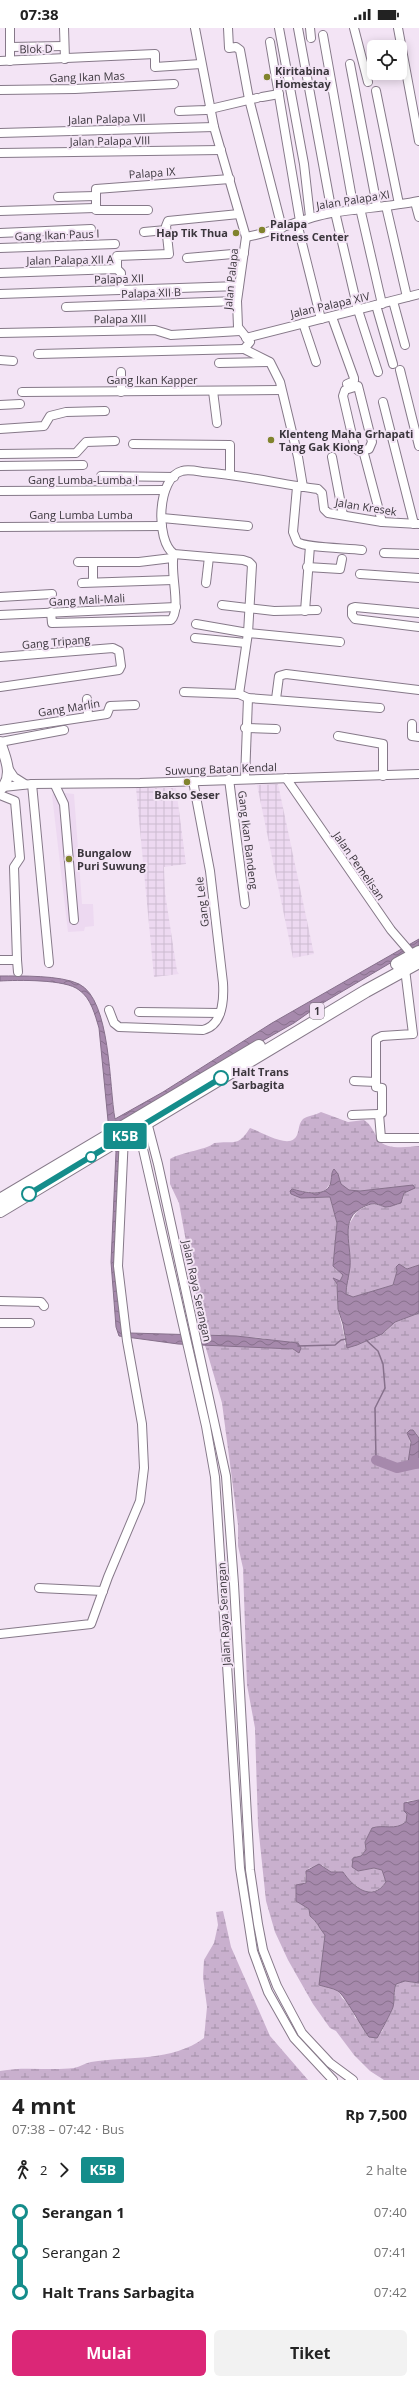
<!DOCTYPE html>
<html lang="id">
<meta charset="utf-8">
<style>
body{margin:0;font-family:"Open Sans",sans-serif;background:#f2f2f2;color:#222;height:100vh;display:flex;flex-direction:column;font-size:15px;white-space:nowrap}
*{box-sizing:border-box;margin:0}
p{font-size:13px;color:#767676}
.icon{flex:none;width:22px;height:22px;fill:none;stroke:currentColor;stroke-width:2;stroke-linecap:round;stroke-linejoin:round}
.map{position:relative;height:2052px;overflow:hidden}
.drawer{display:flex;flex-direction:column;background:#fff;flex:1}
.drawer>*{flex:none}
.badge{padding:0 8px;border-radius:3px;font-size:14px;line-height:26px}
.buttons{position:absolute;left:367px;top:12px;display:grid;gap:8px}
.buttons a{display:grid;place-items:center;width:40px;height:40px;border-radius:6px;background:#fff;box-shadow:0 2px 10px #0003;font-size:20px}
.map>.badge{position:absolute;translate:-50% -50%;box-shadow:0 0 0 2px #fff}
.legs{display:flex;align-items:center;gap:6px;height:44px;padding:0 12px;font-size:13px}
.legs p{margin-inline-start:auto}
.head{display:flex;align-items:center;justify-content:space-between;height:68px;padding:0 12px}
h1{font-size:22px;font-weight:700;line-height:30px}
.button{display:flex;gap:8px;margin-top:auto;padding:8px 12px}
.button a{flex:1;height:46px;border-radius:6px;background:#db2777;color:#fff;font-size:16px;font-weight:700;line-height:46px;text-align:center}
.button a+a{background:#f2f2f2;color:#222}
ul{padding:0 12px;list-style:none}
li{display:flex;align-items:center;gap:14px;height:40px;font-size:15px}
li i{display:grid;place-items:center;width:6px;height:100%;margin:0 5px;background:currentColor}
li i::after{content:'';width:10px;height:10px;margin:-5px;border:3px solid;border-radius:50%;background:#fff}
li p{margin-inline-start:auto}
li:first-child i{background:linear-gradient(#0000 50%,currentColor 0)}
li:last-child i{background:linear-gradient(currentColor 50%,#0000 0)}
.status{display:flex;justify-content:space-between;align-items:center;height:28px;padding:0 20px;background:#fff;direction:ltr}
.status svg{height:11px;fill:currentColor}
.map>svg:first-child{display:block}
</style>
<div class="status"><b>07:38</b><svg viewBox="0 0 49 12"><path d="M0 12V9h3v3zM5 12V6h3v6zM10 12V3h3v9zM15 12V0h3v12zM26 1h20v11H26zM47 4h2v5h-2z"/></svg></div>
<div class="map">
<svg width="419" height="2052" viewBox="0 0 419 2052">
<defs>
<pattern id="industrial-grid" width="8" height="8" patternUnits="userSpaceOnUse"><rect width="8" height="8" fill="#edd9f1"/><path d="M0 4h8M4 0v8" fill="none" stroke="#ccbbd0"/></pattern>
<pattern id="wetland-marsh" width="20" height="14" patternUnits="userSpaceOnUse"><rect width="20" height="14" fill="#c9b0ce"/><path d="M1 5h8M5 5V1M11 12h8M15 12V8" fill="none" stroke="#a490a8"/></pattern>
<pattern id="water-waves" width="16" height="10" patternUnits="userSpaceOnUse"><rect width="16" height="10" fill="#a689ac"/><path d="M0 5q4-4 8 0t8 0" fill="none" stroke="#88718d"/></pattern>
</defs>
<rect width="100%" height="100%" fill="#f3e4f5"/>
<path fill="#edd9f1" d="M55 764 74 766 82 876H93L94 898 85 899 84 903 68 904 52 767Z"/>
<g fill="url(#industrial-grid)">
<path d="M278 756 314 926 293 930 257 757Z"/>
<path d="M136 760H176L186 836 164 839 165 865 177 943 179 946 154 949Z"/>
</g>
<g fill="url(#wetland-marsh)">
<path d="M321 1084 348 1094 364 1092C372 1097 373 1104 379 1112 385 1122 408 1119 419 1118V1237L407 1241 405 1239 397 1243 393 1257 353 1269 346 1267 349 1217 346 1201 358 1182 372 1176 383 1178 403 1172 404 1165 410 1161C391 1153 355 1174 341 1156L338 1146 332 1144 331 1154 325 1163C311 1167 302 1161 290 1163L319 1170 330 1169 337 1195 335 1241 342 1244 343 1247 340 1253 334 1251C340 1261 336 1271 338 1282 341 1294 344 1304 345 1316L357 1317 385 1304 395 1294 419 1285V1410L416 1405H407C413 1415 408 1426 411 1438L419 1437V1772L407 1773 404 1783 407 1786 406 1794C395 1803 384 1796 372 1800L365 1814 366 1822 361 1828 358 1843 374 1840 382 1842 386 1854C371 1874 353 1859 343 1844H331L322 1837 309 1840 305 1847 306 1854 296 1858V1873L309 1881 310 1888C317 1894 319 1900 325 1907V1919L322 1930 342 1970 351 1978 355 1990 382 2004C384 1995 391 1987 393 1978 395 1970 394 1964 396 1956L404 1953 419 1955V2052H384L370 2043 354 2027 336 2003 330 2000 313 1976 288 1932 275 1904 266 1873 258 1797 255 1700 247 1657 243 1540 238 1518V1497L222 1375 205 1317C227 1318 282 1315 299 1324L301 1320 262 1310 203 1307 179 1175 170 1156V1131C181 1124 210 1121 214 1115 235 1112 237 1120 250 1100 259 1103 285 1119 294 1111 300 1107 297 1097 303 1091 307 1088 316 1087 321 1084Z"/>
<path d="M223 1883 231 1919 270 2008 308 2052H0V2043C25 2038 49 2043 74 2040 80 2039 85 2035 91 2034 129 2028 172 2034 204 2010L207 1979 203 1949 204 1932 214 1915 218 1897 216 1884Z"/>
</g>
<g fill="url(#water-waves)" stroke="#86708b">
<path d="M419 911V918L321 976 294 995 227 1033 120 1118 117 1210 130 1305 236 1308 298 1315 301 1320 299 1325 293 1321 178 1316 119 1308 116 1299 111 1234 116 1124 109 1103 99 1000C95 987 91 970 79 962 66 951 17 952 0 953V948C21 948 60 947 79 956 111 972 109 1059 115 1091L163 1064 272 995Z"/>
<path d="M334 1141 338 1146 341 1156 349 1162 360 1163 413 1157 415 1160 404 1165 401 1175C396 1176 391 1179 386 1179 381 1178 376 1175 371 1176 336 1186 352 1214 350 1239 349 1248 346 1257 346 1266L353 1269 393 1257 397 1243 396 1239 399 1236 407 1241 419 1237V1285L395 1294 382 1306 357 1317 347 1320 343 1296 338 1281 337 1256 333 1250 340 1253 343 1247 333 1238 337 1195 330 1169 301 1170 291 1166 290 1163 292 1161C303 1164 329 1171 331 1153 332 1148 331 1145 334 1141Z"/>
<path d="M410 1402H413L419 1410V1437L408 1435 411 1414 407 1405Z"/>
<path d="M419 1772V1955L405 1953 396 1956C393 1964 395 1971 393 1979 392 1983 379 2007 377 2010L369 2009C362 2000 345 1968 338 1963 333 1960 325 1959 319 1957L325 1907C319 1900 317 1893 310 1888L309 1881 296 1873V1857L306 1855V1843L319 1836 331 1844H343C353 1859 372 1875 386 1854L382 1842 374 1840 358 1843 352 1839 353 1830 361 1828 366 1822 365 1814 372 1800C384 1796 395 1803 406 1794L407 1786 404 1783V1775Z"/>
</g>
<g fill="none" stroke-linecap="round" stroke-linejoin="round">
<g stroke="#86708b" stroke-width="1.5">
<path d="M366 1312 378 1323 383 1336 385 1360 375 1380 376 1432"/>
<path d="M298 1318 335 1317 341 1312 346 1311"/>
</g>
<path stroke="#a689ac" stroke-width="10" d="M376 1432 397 1440 419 1435"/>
<g stroke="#867989" stroke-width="10">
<g id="minor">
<path d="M10 0V33"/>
<path d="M64 0 65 31"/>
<path d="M195 0 214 99 246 209 237 273 238 299 250 314 244 321 270 334 280 354 298 429 303 459"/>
<path d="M228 0 229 20 236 19 240 22 249 71 282 200"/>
<path d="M279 0 304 136 310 189"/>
<path d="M298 0 332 185"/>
<path d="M310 0 311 10"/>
<path d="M354 0 368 54"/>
<path d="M398 0 419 113"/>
<path d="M323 7 354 182"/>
<path d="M270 14 300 193"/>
<path d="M10 19 64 18"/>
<path d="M0 33 155 26V39L201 36"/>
<path d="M350 36 377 178"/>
<path d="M0 62 75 61 174 56"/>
<path d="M376 63 399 176"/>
<path d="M262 69 279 66"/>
<path d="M179 83 206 82 257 70"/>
<path d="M0 105 214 99"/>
<path d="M0 125 221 122"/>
<path d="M58 169 95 168"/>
<path d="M415 174 419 189"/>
<path d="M386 178 407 269"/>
<path d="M360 180 382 276"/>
<path d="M148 182H96V161L230 151"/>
<path d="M0 183 95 180"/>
<path d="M335 184 358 282 378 344"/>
<path d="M297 195 321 291"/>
<path d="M144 204 166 202"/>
<path d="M0 205 91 201"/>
<path d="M246 209C276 204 302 190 331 185 360 180 390 179 419 173"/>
<path d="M0 220 115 216"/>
<path d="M187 230 244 225"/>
<path d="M117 241V228L169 226 166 198 168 193 239 186"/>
<path d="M0 245 117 241 121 245 120 262"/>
<path d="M0 266 239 258"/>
<path d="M393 273 405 317"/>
<path d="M376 277 393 336"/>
<path d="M66 279 237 273"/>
<path d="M332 289 354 350V353L347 356"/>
<path d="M303 295 316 334"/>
<path d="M0 305 155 302 171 307 240 303"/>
<path d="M246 310 419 266"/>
<path d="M38 326 244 321"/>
<path d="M0 332 13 333"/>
<path d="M219 335 269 334"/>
<path d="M400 342 419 418"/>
<path d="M121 344V364"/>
<path d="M358 358 372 414 369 421 359 423 355 420 343 368 345 362Z"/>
<path d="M213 363 217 395"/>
<path d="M22 364 281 362"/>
<path d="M383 374 414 496"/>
<path d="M0 377 20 376"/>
<path d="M0 401 44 398 50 388 66 384 105 383"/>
<path d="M133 416 230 417V447"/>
<path d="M363 422 382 494"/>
<path d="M0 426 76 425 86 414 115 413"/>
<path d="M332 429 343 487"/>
<path d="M0 438 83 437"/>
<path d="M101 448 174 449"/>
<path d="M297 459 293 504 297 514C306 520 348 520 362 522"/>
<path d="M0 463 165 462"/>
<path d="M162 490 248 498"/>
<path d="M0 499 162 498"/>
<path d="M384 525 419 526"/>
<path d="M78 534H139L172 530"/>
<path d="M93 534V554"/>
<path d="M307 539 340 541 342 531"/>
<path d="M360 546 419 550"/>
<path d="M82 555 173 552"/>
<path d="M206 555 209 529"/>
<path d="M0 569 52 566"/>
<path d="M222 577 274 583 317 582"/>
<path d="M305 583 310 518"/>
<path d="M51 584 52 595 171 592C182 581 169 542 174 526"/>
<path d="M419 585 355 579 352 580V587L355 591 419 599"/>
<path d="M0 587 176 579"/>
<path d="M196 596 248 605 340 614"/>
<path d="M195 610 246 615"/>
<path d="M0 629 113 620 119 623 121 638 119 642 0 659"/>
<path d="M184 664 239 666 248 670 380 680"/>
<path d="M239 666 248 605 252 537 249 534 243 532 174 526C155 513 157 449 182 443 188 441 197 443 203 444 242 447 280 456 318 461L322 465 324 481 328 485 382 494 419 496"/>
<path d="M87 671 88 687"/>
<path d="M276 671 279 648 286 646 419 662"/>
<path d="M412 696V708L419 709"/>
<path d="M245 700 276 701"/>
<path d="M0 702 107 686 110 678 135 677"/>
<path d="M338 708 383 716V748"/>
<path d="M0 714 64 702"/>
<path d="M8 740 14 749 25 756"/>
<path d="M286 750 391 902 416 931"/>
<path d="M229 751 245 876"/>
<path d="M245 751 248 670"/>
<path d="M32 756 49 935"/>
<path d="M55 757 64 776 74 892"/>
<path d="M3 759 32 756 140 755 419 746"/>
<path d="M0 767 15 773 20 830 14 839 17 932H0"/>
<path d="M17 932 18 944"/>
<path d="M109 982 114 995 119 999 203 1002C223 997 224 972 223 955L210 843 193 753"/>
<path d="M139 984 220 985"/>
<path d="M354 1053 376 1054"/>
<path d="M379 1086 382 1085V1060L376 1059V1011L382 1008 413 1006 405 941"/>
<path d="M352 1087 379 1086 381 1110H419"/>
<path d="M147 1094 158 1136 226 1448 234 1556 250 1842 258 1896 263 1922 277 1958 302 2005 330 2035 353 2052"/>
<path d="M138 1099 206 1398 215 1449 240 1840 253 1923 268 1964 294 2010 333 2052"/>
<path d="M0 1273 41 1274 44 1278"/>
<path d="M0 1295H30"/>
<path d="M39 1560 103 1563"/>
<path d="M0 1606 91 1596 108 1549 140 1473 144 1440 142 1396 127 1313 118 1238 124 1108"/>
</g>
</g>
<g stroke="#867989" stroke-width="12">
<path id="major" d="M0 714C5 729 15 749 0 762"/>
</g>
<g stroke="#867989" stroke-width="14">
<g id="highway">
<path d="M397 936 419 924"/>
<path d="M0 1172 259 1018"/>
<path d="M0 1183 366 963 419 934"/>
</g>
</g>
<use href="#minor" stroke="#fff" stroke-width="8"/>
<use href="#major" stroke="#fff" stroke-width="10"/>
<use href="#highway" stroke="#fff" stroke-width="12"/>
</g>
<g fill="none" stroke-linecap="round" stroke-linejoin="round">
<g stroke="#fff" stroke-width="9">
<path id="line-1" d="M29 1166 221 1050"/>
</g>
<use href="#line-1" stroke="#158d8b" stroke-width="6"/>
</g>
<g fill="#80832d" stroke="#f3e4f5" stroke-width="1.5">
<circle cx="267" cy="49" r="4"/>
<circle cx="262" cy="202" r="4"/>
<circle cx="236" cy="205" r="4"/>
<circle cx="271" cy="412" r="4"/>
<circle cx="187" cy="754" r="4"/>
<circle cx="69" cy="831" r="4"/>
</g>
<g fill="#fff" stroke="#158d8b" stroke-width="2">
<circle cx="221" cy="1050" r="7"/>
<circle cx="91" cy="1129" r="5"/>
<circle cx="29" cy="1166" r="7"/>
</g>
<g text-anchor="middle" stroke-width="4" stroke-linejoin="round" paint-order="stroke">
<rect fill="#f3e4f5" stroke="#726a74" stroke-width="1" x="310" y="975" width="14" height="16" rx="3"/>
<g font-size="10" font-weight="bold" fill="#3b363d">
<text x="317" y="987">1</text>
</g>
<g font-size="11" fill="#3b363d" stroke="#f3e4f5">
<text transform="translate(36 21) rotate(-1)" y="4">Blok D</text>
<text transform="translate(87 49) rotate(-2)" y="4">Gang Ikan Mas</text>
<text transform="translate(107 91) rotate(-2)" y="4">Jalan Palapa VII</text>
<text transform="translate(110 113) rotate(-1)" y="4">Jalan Palapa VIII</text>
<text transform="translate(152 145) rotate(-4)" y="4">Palapa IX</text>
<text transform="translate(353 172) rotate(-9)" y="4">Jalan Palapa XI</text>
<text transform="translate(57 207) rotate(-2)" y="4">Gang Ikan Paus I</text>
<text transform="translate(70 232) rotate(-1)" y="4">Jalan Palapa XII A</text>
<text transform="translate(119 251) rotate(-2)" y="4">Palapa XII</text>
<text transform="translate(231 251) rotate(-84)" y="4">Jalan Palapa</text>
<text transform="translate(151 265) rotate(-2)" y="4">Palapa XII B</text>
<text transform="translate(330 277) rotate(-13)" y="4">Jalan Palapa XIV</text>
<text transform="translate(120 291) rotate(-1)" y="4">Palapa XIII</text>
<text x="152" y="356">Gang Ikan Kapper</text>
<text x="83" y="456">Gang Lumba-Lumba I</text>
<text transform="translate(366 479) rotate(9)" y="4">Jalan Kresek</text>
<text x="81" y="491">Gang Lumba Lumba</text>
<text transform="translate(87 572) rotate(-3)" y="4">Gang Mali-Mali</text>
<text transform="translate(56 614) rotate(-5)" y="4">Gang Tripang</text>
<text transform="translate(69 680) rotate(-9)" y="4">Gang Marlin</text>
<text transform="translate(221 741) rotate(-2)" y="4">Suwung Batan Kendal</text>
<text transform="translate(248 812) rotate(83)" y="4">Gang Ikan Bandeng</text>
<text transform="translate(359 838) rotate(55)" y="4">Jalan Pemelisan</text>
<text transform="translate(202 874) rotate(-97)" y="4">Gang Lele</text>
<text transform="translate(197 1263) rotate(78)" y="4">Jalan Raya Serangan</text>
<text transform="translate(224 1586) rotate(-93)" y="4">Jalan Raya Serangan</text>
</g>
<g font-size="11" font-weight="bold" fill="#3b363d" stroke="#f3e4f5" text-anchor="start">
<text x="275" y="47">Kiritabina<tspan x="275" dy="13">Homestay</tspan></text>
<text x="270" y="200">Palapa<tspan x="270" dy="13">Fitness Center</tspan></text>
<text x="228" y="209" text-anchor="end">Hap Tik Thua</text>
<text x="279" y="410">Klenteng Maha Grhapati<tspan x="279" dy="13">Tang Gak Kiong</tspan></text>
<text x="187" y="771" text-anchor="middle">Bakso Seser</text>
<text x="77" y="829">Bungalow<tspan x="77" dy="13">Puri Suwung</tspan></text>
</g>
<g font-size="11" font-weight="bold" fill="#3b363d" stroke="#f3e4f5" text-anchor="start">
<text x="232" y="1048">Halt Trans<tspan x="232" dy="13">Sarbagita</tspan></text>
</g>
</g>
</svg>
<div class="buttons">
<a><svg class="icon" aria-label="locate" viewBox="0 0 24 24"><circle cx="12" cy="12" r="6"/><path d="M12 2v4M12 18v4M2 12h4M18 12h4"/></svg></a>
</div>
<b class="badge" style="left:125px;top:1108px;background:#158d8b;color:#fff">K5B</b>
</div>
<section class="drawer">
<div class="head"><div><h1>4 mnt</h1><p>07:38 – 07:42 · Bus</p></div><b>Rp 7,500</b></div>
<div class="legs"><svg class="icon" aria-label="walk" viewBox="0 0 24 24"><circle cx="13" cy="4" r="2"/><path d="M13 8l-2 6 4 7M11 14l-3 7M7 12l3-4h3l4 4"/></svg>2<svg class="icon" aria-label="forward" viewBox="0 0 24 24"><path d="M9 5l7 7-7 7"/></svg><b class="badge" style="background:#158d8b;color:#fff">K5B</b><p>2 halte</p></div>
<ul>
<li><i style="color:#158d8b"></i><b>Serangan 1</b><p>07:40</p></li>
<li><i style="color:#158d8b"></i><span>Serangan 2</span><p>07:41</p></li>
<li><i style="color:#158d8b"></i><b>Halt Trans Sarbagita</b><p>07:42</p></li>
</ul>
<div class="button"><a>Mulai</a><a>Tiket</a></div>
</section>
